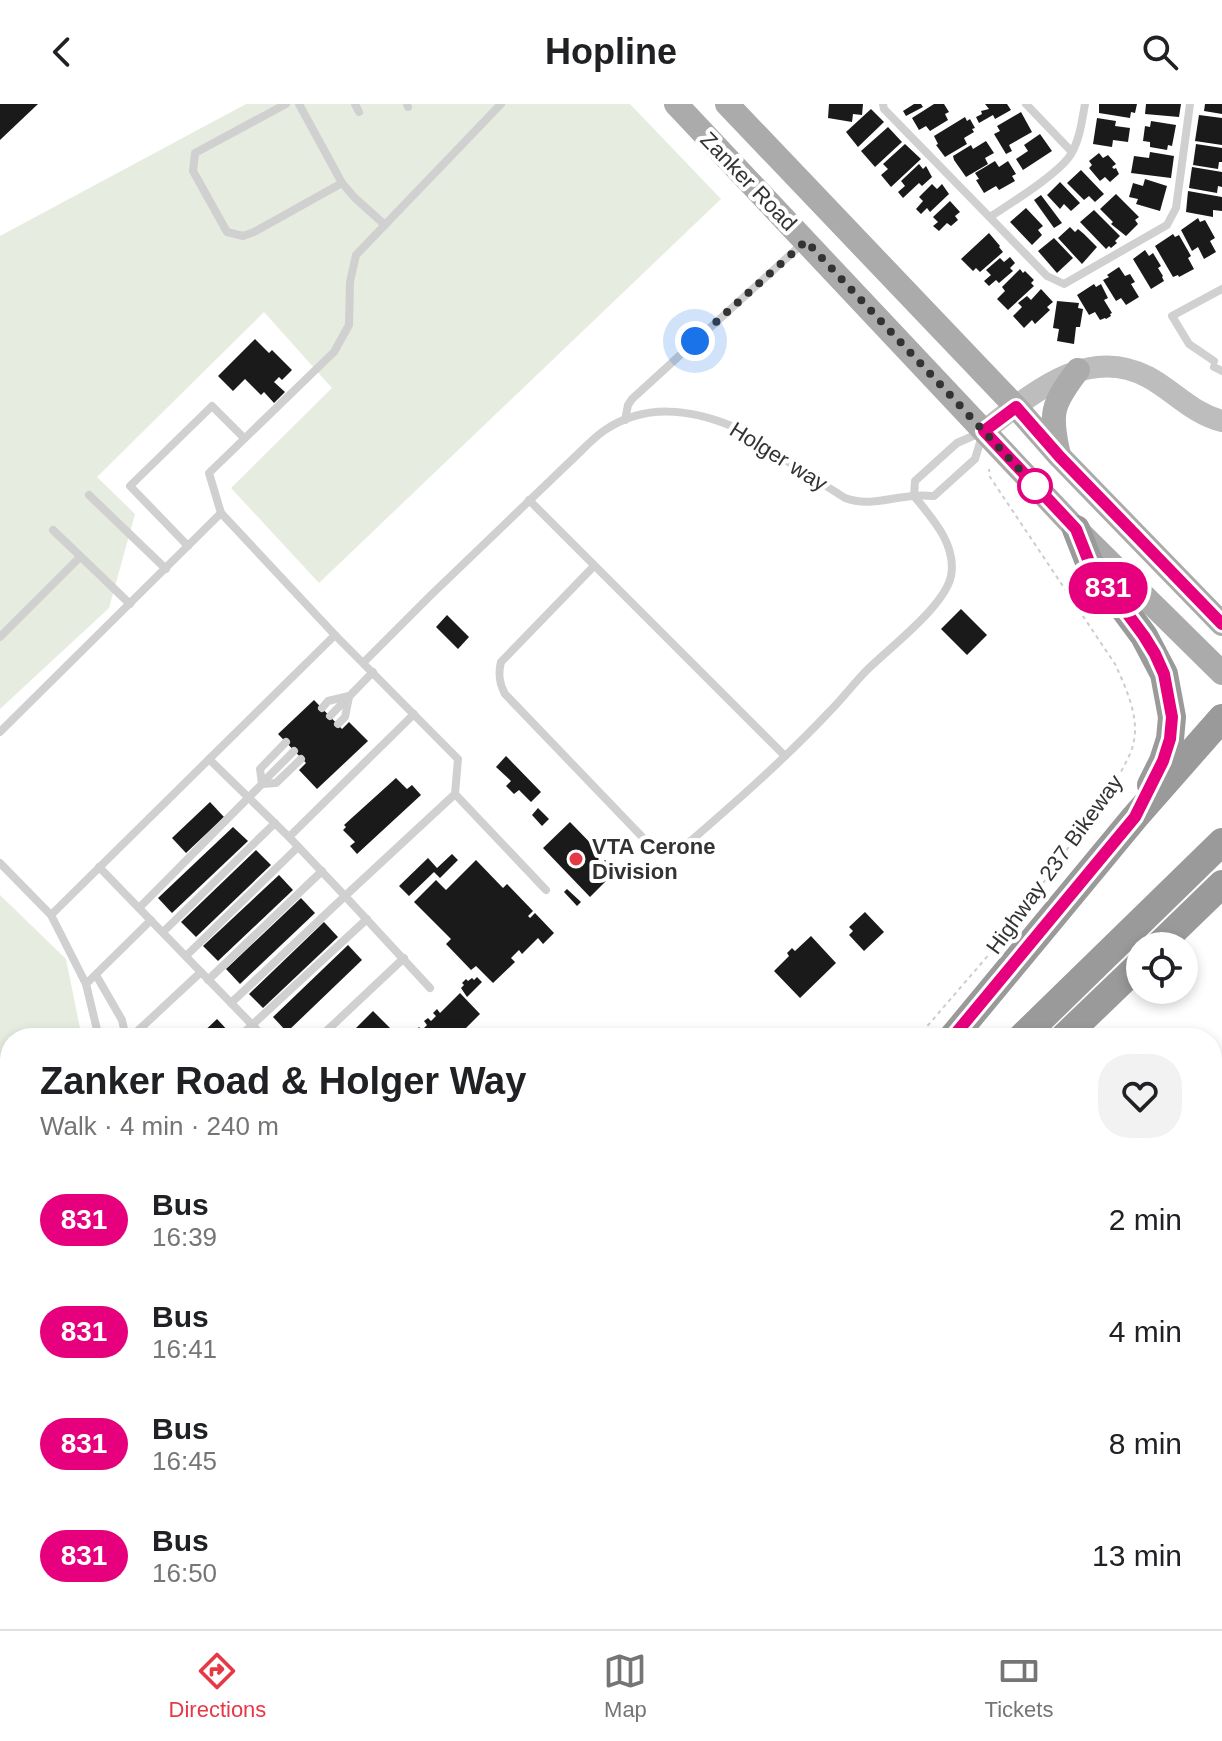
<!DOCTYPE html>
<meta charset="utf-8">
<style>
body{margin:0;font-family:Arial,sans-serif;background:#f2f2f2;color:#202124;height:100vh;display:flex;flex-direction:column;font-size:30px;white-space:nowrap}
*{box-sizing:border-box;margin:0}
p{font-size:26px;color:#757577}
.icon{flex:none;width:44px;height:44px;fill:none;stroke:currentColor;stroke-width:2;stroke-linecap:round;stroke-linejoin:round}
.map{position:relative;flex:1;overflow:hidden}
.drawer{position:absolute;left:0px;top:924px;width:1222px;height:602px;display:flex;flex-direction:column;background:#fff;border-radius:32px 32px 0 0;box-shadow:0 4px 12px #0003}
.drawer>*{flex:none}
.badge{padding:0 16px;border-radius:26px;font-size:28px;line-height:52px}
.controls{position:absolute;left:1126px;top:828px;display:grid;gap:16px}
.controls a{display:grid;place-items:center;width:72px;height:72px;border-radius:50%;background:#fff;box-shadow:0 4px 12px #0003;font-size:40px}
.you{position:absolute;width:40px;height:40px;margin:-20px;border:6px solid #fff;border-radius:50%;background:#1a73e8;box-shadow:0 0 0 12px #1a73e833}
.map>.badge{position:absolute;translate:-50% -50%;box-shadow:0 0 0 4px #fff}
.round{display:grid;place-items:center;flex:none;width:84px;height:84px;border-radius:32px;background:#f2f2f2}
.overview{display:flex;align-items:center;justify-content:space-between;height:136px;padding:0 40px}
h1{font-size:38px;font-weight:800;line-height:60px}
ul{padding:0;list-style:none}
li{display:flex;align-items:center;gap:24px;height:112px;padding:0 40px}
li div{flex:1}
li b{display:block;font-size:30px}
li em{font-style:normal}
li .badge{min-width:88px;font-weight:700;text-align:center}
header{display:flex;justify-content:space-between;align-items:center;height:104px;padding:0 40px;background:#fff;font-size:36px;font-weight:800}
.tabs{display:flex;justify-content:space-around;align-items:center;height:112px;border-top:2px solid #e0e0e0;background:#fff;font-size:22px;color:#757577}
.tabs a{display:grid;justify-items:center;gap:4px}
.tabs .on{color:#e63946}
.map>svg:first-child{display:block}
</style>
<header><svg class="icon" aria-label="back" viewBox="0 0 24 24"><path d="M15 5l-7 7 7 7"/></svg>Hopline<svg class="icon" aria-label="search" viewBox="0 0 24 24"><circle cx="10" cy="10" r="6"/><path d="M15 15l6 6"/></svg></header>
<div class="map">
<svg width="1222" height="1525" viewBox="0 0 1222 1525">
<rect width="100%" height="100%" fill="#fff"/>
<g fill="#e6ecdf">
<path d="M246 0H630L721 95 319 479 231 384 332 284 264 208 97 373 135 410 109 504 0 605V132Z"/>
<path d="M0 791 66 855 82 934H10V1516H374L362 1525H0Z"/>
<path d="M1212 1069 1222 1074V1525H545L555 1516H1212Z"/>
</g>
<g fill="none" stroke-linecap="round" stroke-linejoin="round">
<path stroke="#cfe2ee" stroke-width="24" d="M0 1334 1 1353 0 1365"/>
</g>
<g fill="#1a1a1a">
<path d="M0 0H38L0 36Z"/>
<path d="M829 0H863L862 11 853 10 852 18 828 14Z"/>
<path d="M914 0H921L923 3 906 12 903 7Z"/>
<path d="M934 0H944L949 8 945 10 948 16 930 27 926 22 919 26 912 14Z"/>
<path d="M985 0H1007L1011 6 995 15 993 11 979 19 976 13 982 10 981 7 989 5Z"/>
<path d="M1099 0H1137L1135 9 1131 8 1130 14 1099 9Z"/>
<path d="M1146 0H1181L1179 13 1145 10Z"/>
<path d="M1205 0H1222V10L1204 7Z"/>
<path d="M871 5 884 18 858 43 846 28Z"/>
<path d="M1021 8 1032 28 1009 41 1012 47 1006 50 994 30 1000 27 997 22Z"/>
<path d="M1199 11 1222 14V41L1195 37Z"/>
<path d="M965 13 967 17 970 15 975 24 972 25 974 28 964 34 967 40 945 53 936 41 938 40 934 32Z"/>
<path d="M1097 14 1116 17 1115 22 1130 24 1128 38 1113 36 1112 43 1093 40Z"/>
<path d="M1151 17 1176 21 1172 42 1168 41 1167 46 1150 43V38L1143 37 1145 22 1150 23Z"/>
<path d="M888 23 902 38 875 63 861 47Z"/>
<path d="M1040 30 1052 47 1023 66 1016 55 1028 47 1024 41Z"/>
<path d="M986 37 994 49 985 54 988 60 966 73 954 56 953 52 971 41 973 45Z"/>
<path d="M905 40 921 55 891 83 881 71 888 65 883 60Z"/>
<path d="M1196 40 1222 44V58H1219L1218 65 1193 61Z"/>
<path d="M1150 48 1174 52 1171 74 1131 69 1134 52 1149 54Z"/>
<path d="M1099 49 1103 54 1108 51 1116 60 1112 63 1114 65 1116 64 1119 70 1110 78 1105 73 1100 77 1089 64 1092 61 1089 57Z"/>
<path d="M995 57 999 63 1008 57 1016 70 1012 72 1015 77 999 86 996 82 984 89 976 76 979 75 975 69Z"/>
<path d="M919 60 923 65 926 62 932 73 922 82 919 79 903 94 898 88 905 82 901 77Z"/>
<path d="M1192 63 1222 68V83L1218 82 1217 89 1189 84Z"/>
<path d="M1081 66 1104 90 1095 98 1089 92 1084 96 1067 79Z"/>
<path d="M1145 75 1167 82 1160 107 1136 100 1138 95 1129 93 1133 79 1143 82Z"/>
<path d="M1060 78 1080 99 1071 107 1064 100 1060 105 1047 91Z"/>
<path d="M932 80 937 85 942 80 949 90 930 108 927 104 921 110 916 105 923 97 919 93Z"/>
<path d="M1188 87 1222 93V107L1213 106V113L1186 108Z"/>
<path d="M1116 90 1139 113 1135 116 1138 120 1126 132 1111 120 1113 118 1100 105Z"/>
<path d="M1041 91 1062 119 1054 124 1034 96Z"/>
<path d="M950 97 960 108 955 112 958 116 951 122 947 119 939 127 933 122 938 118 933 113Z"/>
<path d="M1026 104 1043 122 1038 126 1042 131 1032 141 1010 118Z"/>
<path d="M1094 106 1120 132 1115 137 1117 139 1111 144 1109 142 1106 145 1080 118Z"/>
<path d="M1198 114 1200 118 1205 116 1215 134 1210 137 1216 148 1204 155 1198 143 1192 147 1181 126Z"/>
<path d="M1070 123 1075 128 1078 125 1084 130 1097 143 1082 160 1058 134Z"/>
<path d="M989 129 1000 142 999 143 1003 148 980 168 976 164 973 167 961 155Z"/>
<path d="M1173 130 1175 133 1179 131 1191 152 1188 154 1194 165 1179 173 1178 171 1173 173 1155 142Z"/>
<path d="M1054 134 1073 154 1057 169 1038 147Z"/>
<path d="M1145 146 1149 152 1153 149 1161 162 1158 164 1163 172 1162 173 1164 177 1151 185 1133 155Z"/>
<path d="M1010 153 1015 159 1010 164 1013 167 999 179 996 176 989 182 984 177 991 171 986 166 1000 154 1004 158Z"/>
<path d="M1119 163 1125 172 1130 170 1135 178 1131 180 1139 193 1126 201 1121 194 1116 197 1103 176 1109 173 1107 171Z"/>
<path d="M1020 165 1023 169 1025 167 1034 176 1031 179 1034 182 1008 206 997 195 1005 187 1002 183Z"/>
<path d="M1094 180 1096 183 1101 180 1108 194 1104 196 1112 209 1110 210 1111 212 1106 215 1105 214 1100 216 1095 208 1089 211 1077 191Z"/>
<path d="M1041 185 1053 198 1047 203 1050 206 1035 220 1032 216 1024 224 1013 212 1022 203 1018 199 1027 192 1031 196Z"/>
<path d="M1057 197 1079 199 1078 204 1083 205 1080 223H1076L1074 240 1057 237 1059 225 1053 224Z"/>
<path d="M255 235 269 249 272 246 292 266 282 276 279 273 274 278 285 288 274 299 264 288 261 291 245 275 233 287 218 272Z"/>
<path d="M961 505 987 531 967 551 941 525Z"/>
<path d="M447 511 469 533 458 545 436 523Z"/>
<path d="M314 596 342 625 349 618 368 637 317 685 299 666 306 659 278 630Z"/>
<path d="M506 652 541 688 531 698 519 686 514 690 506 682 511 677 496 663Z"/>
<path d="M396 674 407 685 412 681 421 691 357 750 350 742 355 738 343 726 346 723 344 721Z"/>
<path d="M210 698 224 713 186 749 172 734Z"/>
<path d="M538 704 549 715 542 722 532 711Z"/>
<path d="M570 718 602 751 598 755 602 759 605 756 616 767 590 793 543 744Z"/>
<path d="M233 723 248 737 172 809 158 794Z"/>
<path d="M256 746 271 761 196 833 181 818Z"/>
<path d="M452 750 458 756 440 774 434 768 409 792 399 782 428 754 437 764Z"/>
<path d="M476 756 503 784 507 780 533 807 528 812 530 814 535 809 554 829 543 840 538 834 522 850 519 846 511 854 515 858 493 879 476 862 471 866 446 840 451 835 414 798 436 776 446 786Z"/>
<path d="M279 771 293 786 218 857 203 842Z"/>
<path d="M567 785 581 798 577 802 564 788Z"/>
<path d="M301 794 315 809 240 880 226 865Z"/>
<path d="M865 808 884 828 864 847 849 831 853 827 849 823Z"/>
<path d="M324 818 338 833 263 904 249 890Z"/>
<path d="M811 832 836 859 800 894 774 867 789 852 787 849 792 844 795 847Z"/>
<path d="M348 841 362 856 287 928 273 913Z"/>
<path d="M477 873 482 878 467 893 461 884 464 881 462 879 466 875 468 877 472 874 474 876Z"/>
<path d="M460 889 480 910 456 934H418L416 932 419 929 416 926 419 923 422 926 427 921 424 917 428 914 431 917 436 912 433 909 437 905 440 909Z"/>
<path d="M373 907 400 934H346Z"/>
<path d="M217 915 231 930 227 934H197Z"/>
</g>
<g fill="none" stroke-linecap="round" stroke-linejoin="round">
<g stroke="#cdcdcd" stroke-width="2" stroke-dasharray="4 4" stroke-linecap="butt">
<path d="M917 934 1004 833 1057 760 1122 666C1127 656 1133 646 1134 636 1139 611 1125 582 1115 560L990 373 989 365"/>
<path d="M0 969 10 987"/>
<path d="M0 1043 10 1063"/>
<path d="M1212 1061 1222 1066"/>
<path d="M4 1525 10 1511"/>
<path d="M43 1525 47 1516"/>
<path d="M334 1525 344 1516"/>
<path d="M531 1525 541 1516"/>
</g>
<g stroke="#d0d0d0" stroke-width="8">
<path d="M286 0 195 49 193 67 227 128 243 132 254 128 342 79"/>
<path d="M299 0 342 79 355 94 385 121"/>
<path d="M355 0 359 8"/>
<path d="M407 0 408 3"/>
<path d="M501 0 356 151 350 178 349 221 334 248 209 369 221 409 335 531 458 655 455 690 546 786"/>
<path d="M883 0 884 5 1047 172 1064 180 1167 121 1176 104 1190 0"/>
<path d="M1026 0 1072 48"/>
<path d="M990 113C1011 99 1060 69 1071 50 1080 35 1082 16 1085 0"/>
<path d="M1214 257 1189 240 1172 212 1222 185"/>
<path d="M1214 263 1222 267"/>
<path d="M625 316 628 301 632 295 802 140"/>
<path d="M89 391 166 465"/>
<path d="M914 392 915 377 957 339 982 328"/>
<path d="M529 396 785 652"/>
<path d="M53 426 130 500"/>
<path d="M188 442 130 382 212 302 244 334"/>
<path d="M594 462 501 558C498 570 499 579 505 590L650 741 658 748H678C730 703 783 657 830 607 843 594 854 579 867 566 889 544 945 502 951 472 957 441 932 414 914 392"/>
<path d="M0 533 80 453"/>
<path d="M364 558 430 492 581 347C588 340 596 332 605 326 645 299 692 305 734 323L845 394C869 403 890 393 915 392 921 391 928 392 934 392L975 355 982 332"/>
<path d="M322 604 328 597 349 592"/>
<path d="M330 612 373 568"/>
<path d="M338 620 345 613 349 593"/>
<path d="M0 628 221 409"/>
<path d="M209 655 289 733"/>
<path d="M262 679 294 647"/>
<path d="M262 680 260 665 286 638"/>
<path d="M0 759 51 811 335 531"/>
<path d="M99 763 265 934"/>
<path d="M139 804 262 680 276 679 301 655"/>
<path d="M51 811 86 880"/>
<path d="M163 828 275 719"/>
<path d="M186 852 298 743"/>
<path d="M96 871 122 916 126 934"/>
<path d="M208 876 322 767"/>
<path d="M430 884 345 792 455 690"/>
<path d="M231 899 345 792 289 733 414 610"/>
<path d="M99 934 86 880 151 816"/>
<path d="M130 934 201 868"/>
<path d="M238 934 367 815"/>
<path d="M319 934 404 854"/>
<path d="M1212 1392 1222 1393"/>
<path d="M856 1525 865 1516"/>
</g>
<path stroke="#bdbdbd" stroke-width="22" d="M984 327C1031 291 1086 240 1148 273 1174 287 1193 310 1222 317"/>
<g stroke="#ababab" stroke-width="24">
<path d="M676 0 1076 425 1222 569"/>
<path d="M727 0 1016 303 1060 353 1222 520"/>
<path d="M1059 351C1049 309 1052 300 1078 266"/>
</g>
<g stroke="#9a9a9a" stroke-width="28">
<path d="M1076 425 1089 458 1144 532 1164 570 1172 613 1170 635 1163 657 1151 681"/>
<path d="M1158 842 1222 780"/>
<path d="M952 934 1135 713 1222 614"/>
<path d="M1021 934 1222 738"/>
<path d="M1063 934 1140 860"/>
<path d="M1212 1010 1222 1012"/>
<path d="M404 1525 414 1516"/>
<path d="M450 1525 459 1516"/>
</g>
</g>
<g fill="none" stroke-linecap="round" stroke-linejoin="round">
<g stroke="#fff" stroke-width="18">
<path id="line" d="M952 934 1135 713 1163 657 1170 635 1172 613 1164 570 1155 550 1144 532 1089 458 1076 425 984 327 1016 303 1060 353 1222 520"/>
</g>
<use href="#line" stroke="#e6007e" stroke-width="12"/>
<path stroke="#333" stroke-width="8" stroke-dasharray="0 14.4" d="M695 237 806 137 1035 382"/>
</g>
<circle fill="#fff" stroke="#e6007e" stroke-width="4" cx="1035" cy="382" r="16"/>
<circle fill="#e63946" stroke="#fff" stroke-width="3" cx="576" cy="755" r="8"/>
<g text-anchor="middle" stroke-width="8" stroke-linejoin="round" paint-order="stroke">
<g font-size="22" fill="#333" stroke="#fff">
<text transform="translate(749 77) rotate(46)" y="8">Zanker Road</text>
<text transform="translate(779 352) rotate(32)" y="8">Holger way</text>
<text transform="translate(1054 760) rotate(-54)" y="8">Highway 237 Bikeway</text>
</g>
<g font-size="22" font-weight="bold" fill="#333" stroke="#fff" text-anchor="start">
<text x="592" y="750">VTA Cerone<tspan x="592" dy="25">Division</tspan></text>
</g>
</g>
</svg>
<div class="controls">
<a><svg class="icon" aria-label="locate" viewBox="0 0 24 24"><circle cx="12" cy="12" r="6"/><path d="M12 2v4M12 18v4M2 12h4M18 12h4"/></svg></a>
</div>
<div class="you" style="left:695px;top:237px"></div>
<b class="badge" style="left:1108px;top:484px;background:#e6007e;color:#fff">831</b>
<section class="drawer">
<div class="overview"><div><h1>Zanker Road &amp; Holger Way</h1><p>Walk · 4 min · 240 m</p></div><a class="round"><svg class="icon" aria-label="heart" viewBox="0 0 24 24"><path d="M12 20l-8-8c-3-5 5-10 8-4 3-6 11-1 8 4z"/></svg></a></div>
<ul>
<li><span class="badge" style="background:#e6007e;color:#fff">831</span><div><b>Bus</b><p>16:39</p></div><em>2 min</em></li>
<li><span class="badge" style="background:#e6007e;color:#fff">831</span><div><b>Bus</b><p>16:41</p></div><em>4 min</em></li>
<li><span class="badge" style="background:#e6007e;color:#fff">831</span><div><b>Bus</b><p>16:45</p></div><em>8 min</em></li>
<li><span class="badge" style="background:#e6007e;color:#fff">831</span><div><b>Bus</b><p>16:50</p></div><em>13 min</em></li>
</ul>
</section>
</div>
<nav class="tabs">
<a class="on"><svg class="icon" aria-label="directions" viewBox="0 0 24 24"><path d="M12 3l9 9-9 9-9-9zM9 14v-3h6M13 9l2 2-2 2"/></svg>Directions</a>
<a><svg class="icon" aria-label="map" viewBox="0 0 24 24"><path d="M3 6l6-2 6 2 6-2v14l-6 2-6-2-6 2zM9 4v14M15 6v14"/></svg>Map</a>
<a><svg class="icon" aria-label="tickets" viewBox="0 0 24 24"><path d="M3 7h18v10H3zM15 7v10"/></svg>Tickets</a>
</nav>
